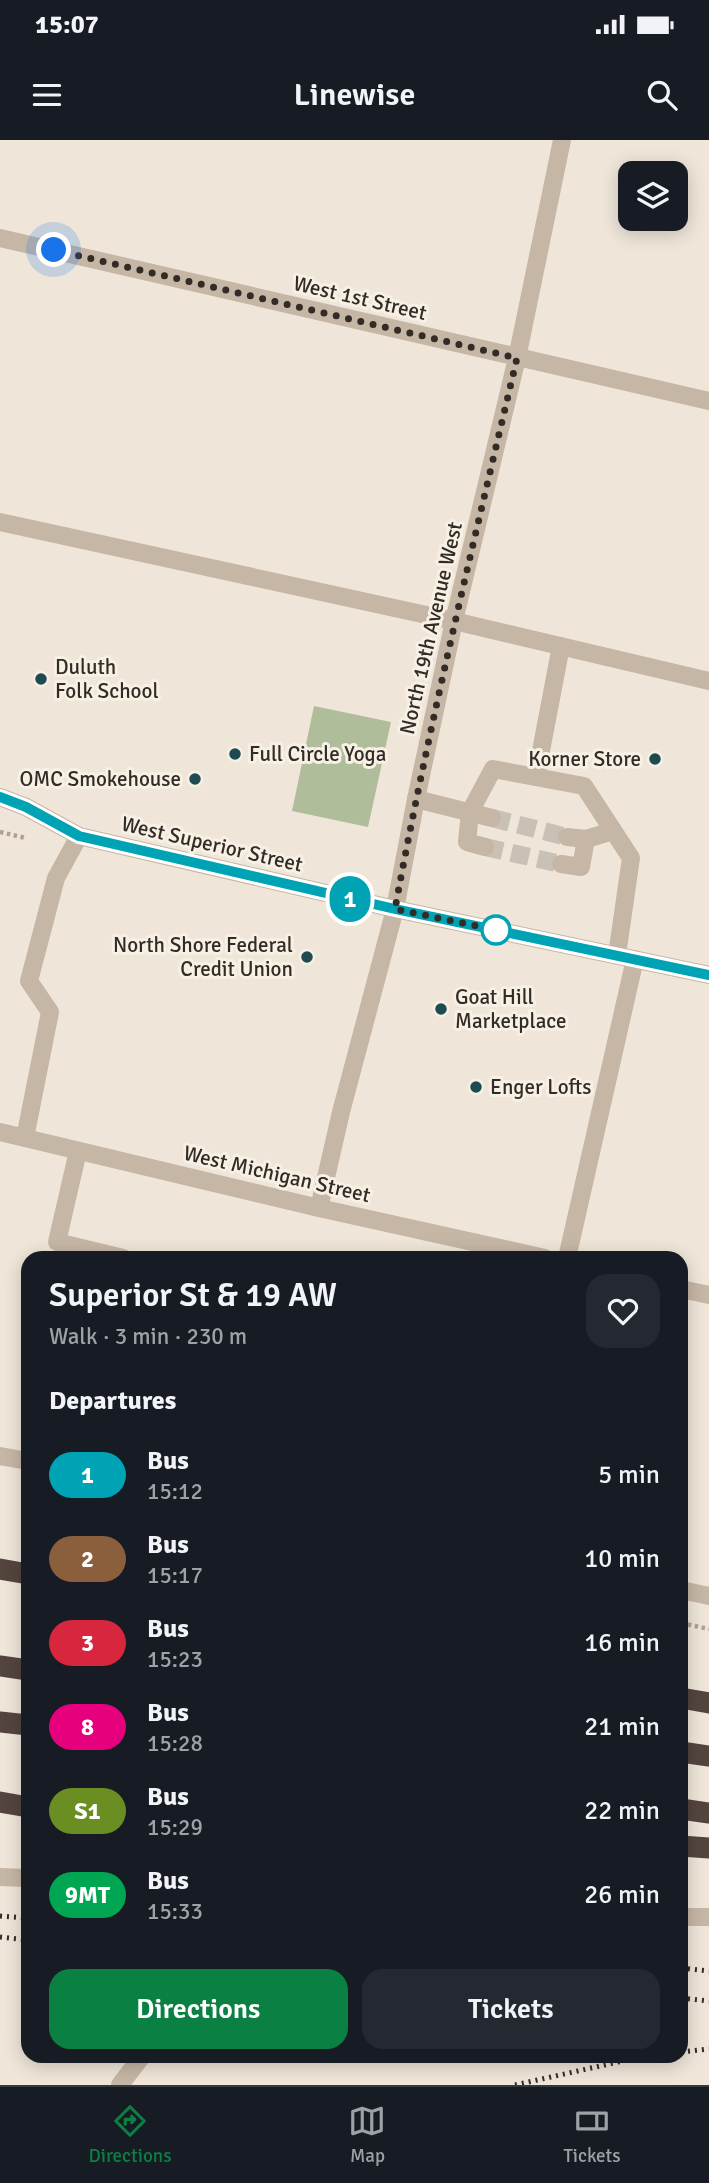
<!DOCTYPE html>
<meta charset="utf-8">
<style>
body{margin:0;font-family:Signika,sans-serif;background:#242831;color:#f1f3f6;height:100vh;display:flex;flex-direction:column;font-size:26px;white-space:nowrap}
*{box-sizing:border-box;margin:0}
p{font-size:23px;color:#9ea1a6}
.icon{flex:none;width:38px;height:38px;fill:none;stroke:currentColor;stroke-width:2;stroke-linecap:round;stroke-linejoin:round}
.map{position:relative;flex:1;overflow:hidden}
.drawer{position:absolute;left:21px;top:1111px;width:667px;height:812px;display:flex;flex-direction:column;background:#171b24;border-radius:21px;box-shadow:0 4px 18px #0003}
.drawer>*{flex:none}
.badge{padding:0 14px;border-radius:23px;font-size:24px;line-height:46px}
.controls{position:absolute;left:618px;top:21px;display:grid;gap:14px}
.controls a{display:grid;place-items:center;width:70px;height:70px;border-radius:14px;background:#171b24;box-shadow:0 4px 18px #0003;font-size:35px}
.you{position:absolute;width:35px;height:35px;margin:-18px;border:5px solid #fff;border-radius:50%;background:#1a73e8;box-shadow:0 0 0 10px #1a73e833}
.map>.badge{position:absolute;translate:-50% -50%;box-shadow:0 0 0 4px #fff}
h2{padding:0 28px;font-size:26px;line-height:63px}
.round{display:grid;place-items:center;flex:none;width:74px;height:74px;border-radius:21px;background:#242831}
.summary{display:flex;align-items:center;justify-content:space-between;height:119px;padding:0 28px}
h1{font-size:33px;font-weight:600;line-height:52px}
.action{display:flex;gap:14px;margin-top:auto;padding:14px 28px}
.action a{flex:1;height:80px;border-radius:21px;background:#0b8043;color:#fff;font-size:28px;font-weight:600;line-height:80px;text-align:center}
.action a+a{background:#242831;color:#f1f3f6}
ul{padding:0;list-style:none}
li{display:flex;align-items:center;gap:21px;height:84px;padding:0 28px}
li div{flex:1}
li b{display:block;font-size:26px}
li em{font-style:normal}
li .badge{min-width:77px;font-weight:700;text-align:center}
.status{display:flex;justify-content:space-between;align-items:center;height:49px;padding:0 35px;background:#171b24;direction:ltr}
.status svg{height:19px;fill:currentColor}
header{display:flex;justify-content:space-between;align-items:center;height:91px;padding:0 28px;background:#171b24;font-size:32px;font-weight:600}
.tabs{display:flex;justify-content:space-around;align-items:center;height:98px;border-top:2px solid #363941;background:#171b24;font-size:19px;color:#9ea1a6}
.tabs a{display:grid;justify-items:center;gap:4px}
.tabs .on{color:#0b8043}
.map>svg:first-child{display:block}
</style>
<div class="status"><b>15:07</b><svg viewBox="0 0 49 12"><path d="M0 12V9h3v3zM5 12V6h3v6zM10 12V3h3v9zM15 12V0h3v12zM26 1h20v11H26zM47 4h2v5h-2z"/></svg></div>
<header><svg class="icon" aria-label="menu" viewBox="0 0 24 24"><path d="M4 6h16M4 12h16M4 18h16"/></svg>Linewise<svg class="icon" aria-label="search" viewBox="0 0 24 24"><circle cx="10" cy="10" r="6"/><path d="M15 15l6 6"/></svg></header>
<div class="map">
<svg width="709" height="1945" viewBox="0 0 709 1945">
<rect width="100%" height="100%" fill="#efe6d9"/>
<path fill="#afbd9a" d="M314 566 391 582 368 687 292 671Z"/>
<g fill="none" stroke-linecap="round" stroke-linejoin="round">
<g stroke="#c9c1b5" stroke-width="18" stroke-dasharray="18 9" stroke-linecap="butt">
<path d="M492 678 567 697"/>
<path d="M485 707 561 724"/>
</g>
<g stroke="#b2a090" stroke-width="4.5" stroke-dasharray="3.5 3.5" stroke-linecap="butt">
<path d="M0 692 26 698"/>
<path d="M681 1483 709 1489"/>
</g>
<g stroke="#c6b6a5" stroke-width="18">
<path d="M0 98 709 261"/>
<path d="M0 382 454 481 709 541"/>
<path d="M536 637 561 506"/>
<path d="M0 657 26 667 79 696 395 769 709 835"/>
<path d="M416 659 492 678"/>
<path d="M567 697 586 699 613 691"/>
<path d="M485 707 467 702 470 672 493 629 584 646 631 718 617 815"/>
<path d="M561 724 581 727 586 699"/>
<path d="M0 992 319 1068 545 1118"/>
<path d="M25 998 50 872 29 841 56 738 79 696"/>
<path d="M78 1011 57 1102 123 1118"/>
<path d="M319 1068 341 972 395 769 416 659 454 481 517 218 562 0"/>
<path d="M567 1118 635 819"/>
<path d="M681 1149 709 1155"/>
<path d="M0 1316 28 1321"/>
<path d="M681 1450 709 1456"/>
<path d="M0 1737 28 1738"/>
<path d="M681 1777H709"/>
<path d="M120 1945 142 1916"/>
</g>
<g stroke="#53453e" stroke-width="21">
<path d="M0 1429 28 1434"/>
<path d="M0 1526 28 1530"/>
<path d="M681 1558 709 1563"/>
<path d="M0 1582 28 1585"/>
<path d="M681 1612 709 1616"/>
<path d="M0 1662 28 1667"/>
<path d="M681 1669 709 1673"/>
<path d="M681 1706 709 1708"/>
</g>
<g stroke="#332b26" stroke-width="5" stroke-dasharray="2 5" stroke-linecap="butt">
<path d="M0 1776 28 1778"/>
<path d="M0 1797 28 1800"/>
<path d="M681 1828 709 1831"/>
<path d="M681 1858 709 1861"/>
<path d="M681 1912 709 1909"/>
<path d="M515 1945 645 1916"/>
</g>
</g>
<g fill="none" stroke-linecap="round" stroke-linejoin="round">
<g stroke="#fff" stroke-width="16">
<path id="line" d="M0 657 26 667 79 696 395 769 709 835"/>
</g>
<use href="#line" stroke="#00a3b4" stroke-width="10"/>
<path stroke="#332b26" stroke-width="7" stroke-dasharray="0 12.6" d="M54 110 517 218C474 401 429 584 395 769L496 790"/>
</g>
<g fill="#1e4b51" stroke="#f7f0e4" stroke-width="2.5">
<circle cx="41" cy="539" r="7"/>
<circle cx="235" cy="614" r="7"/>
<circle cx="655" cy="619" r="7"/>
<circle cx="195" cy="639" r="7"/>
<circle cx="307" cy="817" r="7"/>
<circle cx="441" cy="869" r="7"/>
<circle cx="476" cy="947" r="7"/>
</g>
<circle fill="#fff" stroke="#00a3b4" stroke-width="3.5" cx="496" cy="790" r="14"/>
<g text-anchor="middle" stroke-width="6" stroke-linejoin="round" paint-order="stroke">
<g font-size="21" fill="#332b26" stroke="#f7f0e4">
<text transform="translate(360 158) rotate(13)" y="7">West 1st Street</text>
<text transform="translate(431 488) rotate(-77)" y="7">North 19th Avenue West</text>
<text transform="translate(212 704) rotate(13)" y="7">West Superior Street</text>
<text transform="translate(277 1034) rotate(13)" y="7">West Michigan Street</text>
</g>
<g font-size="21" fill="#332b26" stroke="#f7f0e4" text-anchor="start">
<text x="55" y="534">Duluth<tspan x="55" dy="24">Folk School</tspan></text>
<text x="249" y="621">Full Circle Yoga</text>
<text x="641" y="626" text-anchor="end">Korner Store</text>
<text x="181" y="646" text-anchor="end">OMC Smokehouse</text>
<text x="293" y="812" text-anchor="end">North Shore Federal<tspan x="293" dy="24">Credit Union</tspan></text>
<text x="455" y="864">Goat Hill<tspan x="455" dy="24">Marketplace</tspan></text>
<text x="490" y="954">Enger Lofts</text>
</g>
</g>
</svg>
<div class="controls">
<a><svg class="icon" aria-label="layers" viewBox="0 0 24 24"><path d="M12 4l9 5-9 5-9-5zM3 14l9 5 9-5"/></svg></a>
</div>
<div class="you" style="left:54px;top:110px"></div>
<b class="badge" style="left:350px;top:759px;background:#00a3b4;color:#fff">1</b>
<section class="drawer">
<div class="summary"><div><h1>Superior St &amp; 19 AW</h1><p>Walk · 3 min · 230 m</p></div><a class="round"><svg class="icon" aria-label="heart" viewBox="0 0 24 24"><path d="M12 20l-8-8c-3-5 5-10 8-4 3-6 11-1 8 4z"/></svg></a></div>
<h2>Departures</h2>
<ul>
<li><span class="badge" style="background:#00a3b4;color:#fff">1</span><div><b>Bus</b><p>15:12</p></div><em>5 min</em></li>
<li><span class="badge" style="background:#8b5e3c;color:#fff">2</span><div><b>Bus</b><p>15:17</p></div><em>10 min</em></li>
<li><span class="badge" style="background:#d7263d;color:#fff">3</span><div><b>Bus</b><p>15:23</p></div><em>16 min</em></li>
<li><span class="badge" style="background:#e6007e;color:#fff">8</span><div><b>Bus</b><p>15:28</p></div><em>21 min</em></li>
<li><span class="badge" style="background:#6b8e23;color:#fff">S1</span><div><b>Bus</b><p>15:29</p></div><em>22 min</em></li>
<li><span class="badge" style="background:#00a651;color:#fff">9MT</span><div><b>Bus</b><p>15:33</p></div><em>26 min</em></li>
</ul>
<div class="action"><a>Directions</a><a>Tickets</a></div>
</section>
</div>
<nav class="tabs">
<a class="on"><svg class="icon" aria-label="directions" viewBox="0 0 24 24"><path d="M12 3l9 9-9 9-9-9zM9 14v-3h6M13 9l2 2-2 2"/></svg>Directions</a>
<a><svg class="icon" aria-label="map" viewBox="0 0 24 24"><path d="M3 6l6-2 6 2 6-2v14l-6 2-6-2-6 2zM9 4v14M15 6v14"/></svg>Map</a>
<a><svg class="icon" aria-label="tickets" viewBox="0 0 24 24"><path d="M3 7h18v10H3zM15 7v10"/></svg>Tickets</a>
</nav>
